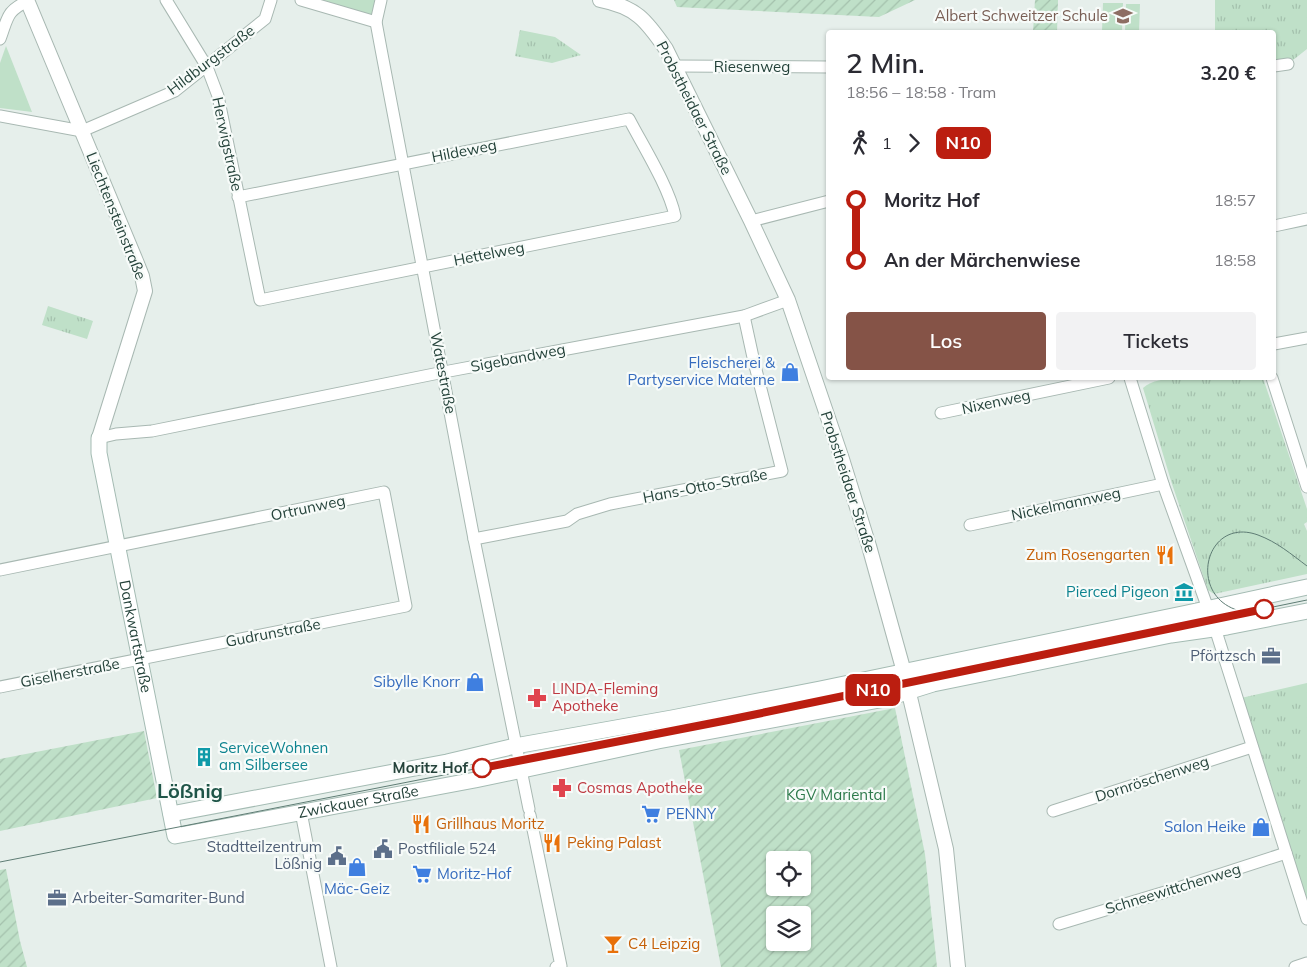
<!DOCTYPE html>
<html lang="de">
<meta charset="utf-8">
<style>
body{margin:0;font-family:Mulish,sans-serif;background:#f2f2f3;color:#2b2b33;height:100vh;display:flex;flex-direction:column;font-size:19px;white-space:nowrap}
*{box-sizing:border-box;margin:0}
p{font-size:16px;color:#7c7c81}
.icon{flex:none;width:28px;height:28px;fill:none;stroke:currentColor;stroke-width:2;stroke-linecap:round;stroke-linejoin:round}
.map{position:relative;flex:1;overflow:hidden}
.sheet{position:absolute;left:826px;top:30px;width:450px;height:350px;display:flex;flex-direction:column;background:#fff;border-radius:5px;box-shadow:0 1px 4px #0004}
.sheet>*{flex:none}
.badge{padding:0 10px;border-radius:8px;font-size:18px;line-height:32px}
.buttons{position:absolute;left:766px;top:851px;display:grid;gap:10px}
.buttons a{display:grid;place-items:center;width:45px;height:45px;border-radius:5px;background:#fff;box-shadow:0 1px 4px #0004;font-size:25px}
.map>.badge{position:absolute;translate:-50% -50%;box-shadow:0 0 0 2px #fff}
.legs{display:flex;align-items:center;gap:8px;height:55px;padding:0 20px;font-size:16px}
.legs p{margin-inline-start:auto}
.overview{display:flex;align-items:center;justify-content:space-between;height:85px;padding:0 20px}
h1{font-size:28px;font-weight:600;line-height:38px}
.cta{display:flex;gap:10px;margin-top:auto;padding:10px 20px}
.cta a{flex:1;height:58px;border-radius:5px;background:#855347;color:#fff;font-size:20px;font-weight:600;line-height:58px;text-align:center}
.cta a+a{background:#f2f2f3;color:#2b2b33}
ul{padding:0 20px;list-style:none}
li{display:flex;align-items:center;gap:18px;height:60px;font-size:19px}
li i{display:grid;place-items:center;width:8px;height:100%;margin:0 6px;background:currentColor}
li i::after{content:'';width:12px;height:12px;margin:-6px;border:4px solid;border-radius:50%;background:#fff}
li p{margin-inline-start:auto}
li:first-child i{background:linear-gradient(#0000 50%,currentColor 0)}
li:last-child i{background:linear-gradient(currentColor 50%,#0000 0)}
.map>svg:first-child{display:block}
</style>
<div class="map">
<svg width="1307" height="967" viewBox="0 0 1307 967">
<defs>
<pattern id="park-tufts" width="24" height="20" patternUnits="userSpaceOnUse" patternTransform="scale(1.25)"><rect width="24" height="20" fill="#bfe0c8"/><path d="M3 7l-1-3M5 7V3M7 7l1-3M15 17l-1-3M17 17v-4M19 17l1-3" fill="none" stroke="#a4c1ad"/></pattern>
<pattern id="garden-furrows" width="10" height="10" patternUnits="userSpaceOnUse" patternTransform="scale(1.25)"><rect width="10" height="10" fill="#bfe0c8"/><path d="M-1 1l2-2M0 10L10 0M9 11l2-2" fill="none" stroke="#a4c1ad"/></pattern>
</defs>
<rect width="100%" height="100%" fill="#e6efeb"/>
<g fill="#bfe0c8">
<path d="M301 0H381L376 22Z"/>
<path d="M1103 3H1123L1122 32H1102Z"/>
<path d="M1126 4H1140L1139 32H1125Z"/>
<path d="M6 46 32 112 0 108V63Z"/>
</g>
<g fill="url(#park-tufts)">
<path d="M1215 0H1307V49L1288 64 1274 66V32H1215Z"/>
<path d="M520 30 555 37 581 55 552 63 515 56Z"/>
<path d="M48 306 93 321 87 339 42 325Z"/>
<path d="M1176 378H1263L1307 509V522L1304 524 1307 531V574L1214 594 1208 590 1172 484 1143 388C1152 380 1165 379 1176 378Z"/>
<path d="M1307 683V906L1241 698Z"/>
</g>
<g fill="url(#garden-furrows)" fill-rule="evenodd">
<path d="M674 0H915L879 17 677 7Z"/>
<path d="M1035 0H1058L1057 32H1033Z"/>
<path d="M895 708 925 854 937 967H721L679 750ZM775 860H802V888H775ZM775 915H802V942H775Z"/>
<path d="M144 731 157 798 0 831V759Z"/>
<path d="M6 869 20 941 27 967H0V870Z"/>
</g>
<g fill="none" stroke-linecap="round" stroke-linejoin="round">
<g stroke="#a8b8b2" stroke-width="13">
<g id="minor">
<path d="M166 0 207 67 218 96 260 300 675 216C669 187 643 146 629 119L238 197"/>
<path d="M301 0 376 22"/>
<path d="M381 0 376 22 381 49 474 539 529 809"/>
<path d="M0 39C8 18 6 11 28 1"/>
<path d="M675 66 829 67"/>
<path d="M1274 66 1288 64"/>
<path d="M0 116 82 131 175 91 265 19 271 0"/>
<path d="M751 221 829 201"/>
<path d="M1274 226 1307 219"/>
<path d="M1274 344 1307 338"/>
<path d="M1130 378 1163 484 1215 628 1307 919"/>
<path d="M1272 378 1307 487"/>
<path d="M941 413 1109 378"/>
<path d="M99 438 116 434 152 431 444 372 744 316 788 300"/>
<path d="M970 525 1163 484"/>
<path d="M474 539 567 521 577 514 610 504 782 471 754 362 744 316"/>
<path d="M0 570 384 492 406 606 0 687"/>
<path d="M1053 811 1252 747"/>
<path d="M301 812 331 967"/>
<path d="M530 815 561 966 556 967"/>
<path d="M1059 924 1175 889 1286 853"/>
<path d="M1295 967 1307 963"/>
</g>
</g>
<g stroke="#a8b8b2" stroke-width="16">
<g id="tertiary">
<path d="M27 0 136 261 142 276 145 291 99 438"/>
<path d="M600 0C636 7 646 20 666 49L751 221 788 300 842 459 869 546 904 672 946 849 958 967"/>
</g>
</g>
<g stroke="#a4bbb3" stroke-width="17">
<g id="secondary">
<path id="s1" d="M99 438V453L175 836 475 780 658 741 885 699 933 684 1171 635 1227 627 1307 611"/>
<path d="M171 814 447 762 515 746 672 718 820 689 1187 613 1307 587"/>
</g>
</g>
<use href="#minor" stroke="#fff" stroke-width="11"/>
<use href="#tertiary" stroke="#fff" stroke-width="14"/>
<use href="#secondary" stroke="#fff" stroke-width="15"/>
<g stroke="#5f7d75" stroke-width="1">
<path d="M1245 612C1185 602 1203 515 1258 535 1277 542 1291 554 1307 566"/>
<path d="M0 862 709 723 1307 600"/>
</g>
</g>
<g fill="none" stroke-linecap="round" stroke-linejoin="round">
<g stroke="#fff" stroke-width="11">
<path id="line-1" d="M482 768 728 720 1264 609"/>
</g>
<use href="#line-1" stroke="#bb1e10" stroke-width="8"/>
</g>
<defs>
<g id="school-bare" transform="scale(1.5)"><path d="M0-5L7-2L0 1L-7-2ZM-4 1L0 2.5L4 1V4Q0 6-4 4Z" fill="#8d6e63" stroke="#f7fbf9" stroke-width="2.5" paint-order="stroke"/></g>
<g id="shop-bare" transform="scale(1.5)"><path d="M-5-2.5h2.3a2.7 3.5 0 0 1 5.4 0H5L5.5 6h-11ZM-1.5-2.5h3a1.5 2.3 0 0 0-3 0Z" fill="#3f7fe0" stroke="#f7fbf9" stroke-width="2.5" paint-order="stroke"/></g>
<g id="restaurant-bare" transform="scale(1.5)"><path d="M-5-6h1v4h1v-4h1v4h1v-4h1v5L-1.5 .5V6h-2V.5L-5-1ZM5-6V6H3V1.5H1.5Q1.5-4 5-6Z" fill="#e8710a" stroke="#f7fbf9" stroke-width="2.5" paint-order="stroke"/></g>
<g id="museum-bare" transform="scale(1.5)"><path d="M0-6L6-3V-2H-6V-3ZM-5-1h2V3h-2ZM-1-1h2V3h-2ZM3-1h2V3H3ZM-6 4H6V6H-6Z" fill="#0f9aa8" stroke="#f7fbf9" stroke-width="2.5" paint-order="stroke"/></g>
<g id="office-bare" transform="scale(1.5)"><path d="M-6-3h4V-5.5h4V-3h4V5H-6ZM-1-4.5V-3h2v-1.5ZM-6 0V1H6V0Z" fill="#5c6f8a" stroke="#f7fbf9" stroke-width="2.5" paint-order="stroke"/></g>
<g id="pharmacy-bare" transform="scale(1.5)"><path d="M-2-6h4v4h4v4h-4v4h-4v-4h-4v-4h4Z" fill="#e0444e" stroke="#f7fbf9" stroke-width="2.5" paint-order="stroke"/></g>
<g id="building-bare" transform="scale(1.5)"><path d="M-4-6H4V6H1V3H-1V6H-4ZM-2.5-4.3h1.7v1.8h-1.7ZM.8-4.3h1.7v1.8H.8ZM-2.5-1h1.7V.8h-1.7ZM.8-1h1.7V.8H.8Z" fill="#0f9aa8" stroke="#f7fbf9" stroke-width="2.5" paint-order="stroke"/></g>
<g id="supermarket-bare" transform="scale(1.5)"><path d="M-6-5.5h2.5l.6 2H6L4.5 2H-2.5L-4.4-4H-6ZM-1.5 3.2a1.3 1.3 0 1 0 .1 0ZM3 3.2a1.3 1.3 0 1 0 .1 0Z" fill="#3f7fe0" stroke="#f7fbf9" stroke-width="2.5" paint-order="stroke"/></g>
<g id="civic-bare" transform="scale(1.5)"><path d="M-.6-6.5H3V-4.5H.6V-3L4-1V1h2V6H-6V1h2V-1L-.6-3ZM-1.2 2.5V6h2.4V2.5Z" fill="#5c6f8a" stroke="#f7fbf9" stroke-width="2.5" paint-order="stroke"/></g>
<g id="bar-bare" transform="scale(1.5)"><path d="M-6-5H6L.8 .8V4.5H3.5V6h-7V4.5H-.8V.8Z" fill="#e8710a" stroke="#f7fbf9" stroke-width="2.5" paint-order="stroke"/></g>
</defs>
<g fill-rule="evenodd">
<use href="#school-bare" x="1123" y="16"/>
<use href="#shop-bare" x="790" y="372"/>
<use href="#restaurant-bare" x="1165" y="555"/>
<use href="#museum-bare" x="1184" y="592"/>
<use href="#office-bare" x="1271" y="656"/>
<use href="#shop-bare" x="475" y="682"/>
<use href="#pharmacy-bare" x="537" y="698"/>
<use href="#building-bare" x="204" y="757"/>
<use href="#pharmacy-bare" x="562" y="788"/>
<use href="#supermarket-bare" x="651" y="814"/>
<use href="#restaurant-bare" x="421" y="824"/>
<use href="#shop-bare" x="1261" y="827"/>
<use href="#restaurant-bare" x="552" y="843"/>
<use href="#civic-bare" x="383" y="849"/>
<use href="#civic-bare" x="337" y="856"/>
<use href="#shop-bare" x="357" y="867"/>
<use href="#supermarket-bare" x="422" y="874"/>
<use href="#office-bare" x="57" y="898"/>
<use href="#bar-bare" x="613" y="944"/>
</g>
<g fill="#fff" stroke="#bb1e10" stroke-width="2.5">
<circle cx="1264" cy="609" r="9"/>
<circle cx="482" cy="768" r="9"/>
</g>
<g text-anchor="middle" stroke-width="4.5" stroke-linejoin="round" paint-order="stroke">
<g font-size="15" fill="#785e54" stroke="#f7fbf9" text-anchor="end">
<text x="1108" y="21">Albert Schweitzer Schule</text>
</g>
<g font-size="15" fill="#24423a" stroke="#f7fbf9">
<text transform="translate(211 60) rotate(-37)" y="5">Hildburgstraße</text>
<text x="752" y="72">Riesenweg</text>
<text transform="translate(694 108) rotate(63)" y="5">Probstheidaer Straße</text>
<text transform="translate(227 144) rotate(78)" y="5">Herwigstraße</text>
<text transform="translate(464 151) rotate(-11)" y="5">Hildeweg</text>
<text transform="translate(116 216) rotate(68)" y="5">Liechtensteinstraße</text>
<text transform="translate(489 254) rotate(-11)" y="5">Hettelweg</text>
<text transform="translate(518 358) rotate(-11)" y="5">Sigebandweg</text>
<text transform="translate(443 373) rotate(79)" y="5">Watestraße</text>
<text transform="translate(996 402) rotate(-12)" y="5">Nixenweg</text>
<text transform="translate(848 482) rotate(72)" y="5">Probstheidaer Straße</text>
<text transform="translate(705 486) rotate(-11)" y="5">Hans-Otto-Straße</text>
<text transform="translate(1066 504) rotate(-12)" y="5">Nickelmannweg</text>
<text transform="translate(308 508) rotate(-12)" y="5">Ortrunweg</text>
<text transform="translate(273 633) rotate(-11)" y="5">Gudrunstraße</text>
<text dy="5" stroke="none"><textPath href="#s1" startOffset="202">Dankwartstraße</textPath></text>
<text transform="translate(70 673) rotate(-11)" y="5">Giselherstraße</text>
<text transform="translate(1152 779) rotate(-18)" y="5">Dornröschenweg</text>
<text dy="5" stroke="none"><textPath href="#s1" startOffset="592">Zwickauer Straße</textPath></text>
<text transform="translate(1173 889) rotate(-17)" y="5">Schneewittchenweg</text>
</g>
<g font-size="15" fill="#366cbe" stroke="#f7fbf9" text-anchor="end">
<text x="775" y="368">Fleischerei &amp;<tspan x="775" dy="17">Partyservice Materne</tspan></text>
<text x="460" y="687">Sibylle Knorr</text>
<text x="666" y="819" text-anchor="start">PENNY</text>
<text x="1246" y="832">Salon Heike</text>
<text x="437" y="879" text-anchor="start">Moritz-Hof</text>
<text x="357" y="894" text-anchor="middle">Mäc-Geiz</text>
</g>
<g font-size="15" fill="#c56008" stroke="#f7fbf9" text-anchor="start">
<text x="1150" y="560" text-anchor="end">Zum Rosengarten</text>
<text x="436" y="829">Grillhaus Moritz</text>
<text x="567" y="848">Peking Palast</text>
<text x="628" y="949">C4 Leipzig</text>
</g>
<g font-size="15" fill="#0d838f" stroke="#f7fbf9" text-anchor="end">
<text x="1169" y="597">Pierced Pigeon</text>
<text x="219" y="753" text-anchor="start">ServiceWohnen<tspan x="219" dy="17">am Silbersee</tspan></text>
</g>
<g font-size="15" fill="#4e5e75" stroke="#f7fbf9" text-anchor="end">
<text x="1256" y="661">Pförtzsch</text>
<text x="322" y="852">Stadtteilzentrum<tspan x="322" dy="17">Lößnig</tspan></text>
<text x="398" y="854" text-anchor="start">Postfiliale 524</text>
<text x="72" y="903" text-anchor="start">Arbeiter-Samariter-Bund</text>
</g>
<g font-size="15" fill="#be3a42" stroke="#f7fbf9" text-anchor="start">
<text x="552" y="694">LINDA-Fleming<tspan x="552" dy="17">Apotheke</tspan></text>
<text x="577" y="793">Cosmas Apotheke</text>
</g>
<g font-size="15" font-weight="bold" fill="#24423a" stroke="#f7fbf9" text-anchor="end">
<text x="468" y="773">Moritz Hof</text>
</g>
<g font-size="15" fill="#2d7a4b" stroke="#f7fbf9">
<text x="836" y="800">KGV Mariental</text>
</g>
<g font-size="20" font-weight="bold" fill="#1f5548" stroke="#f7fbf9">
<text x="190" y="798">Lößnig</text>
</g>
</g>
</svg>
<div class="buttons">
<a><svg class="icon" aria-label="locate" viewBox="0 0 24 24"><circle cx="12" cy="12" r="6"/><path d="M12 2v4M12 18v4M2 12h4M18 12h4"/></svg></a>
<a><svg class="icon" aria-label="layers" viewBox="0 0 24 24"><path d="M12 4l9 5-9 5-9-5zM3 14l9 5 9-5"/></svg></a>
</div>
<b class="badge" style="left:873px;top:690px;background:#bb1e10;color:#fff">N10</b>
<section class="sheet">
<div class="overview"><div><h1>2 Min.</h1><p>18:56 – 18:58 · Tram</p></div><b>3.20 €</b></div>
<div class="legs"><svg class="icon" aria-label="walk" viewBox="0 0 24 24"><circle cx="13" cy="4" r="2"/><path d="M13 8l-2 6 4 7M11 14l-3 7M7 12l3-4h3l4 4"/></svg>1<svg class="icon" aria-label="forward" viewBox="0 0 24 24"><path d="M9 5l7 7-7 7"/></svg><b class="badge" style="background:#bb1e10;color:#fff">N10</b></div>
<ul>
<li><i style="color:#bb1e10"></i><b>Moritz Hof</b><p>18:57</p></li>
<li><i style="color:#bb1e10"></i><b>An der Märchenwiese</b><p>18:58</p></li>
</ul>
<div class="cta"><a>Los</a><a>Tickets</a></div>
</section>
</div>
